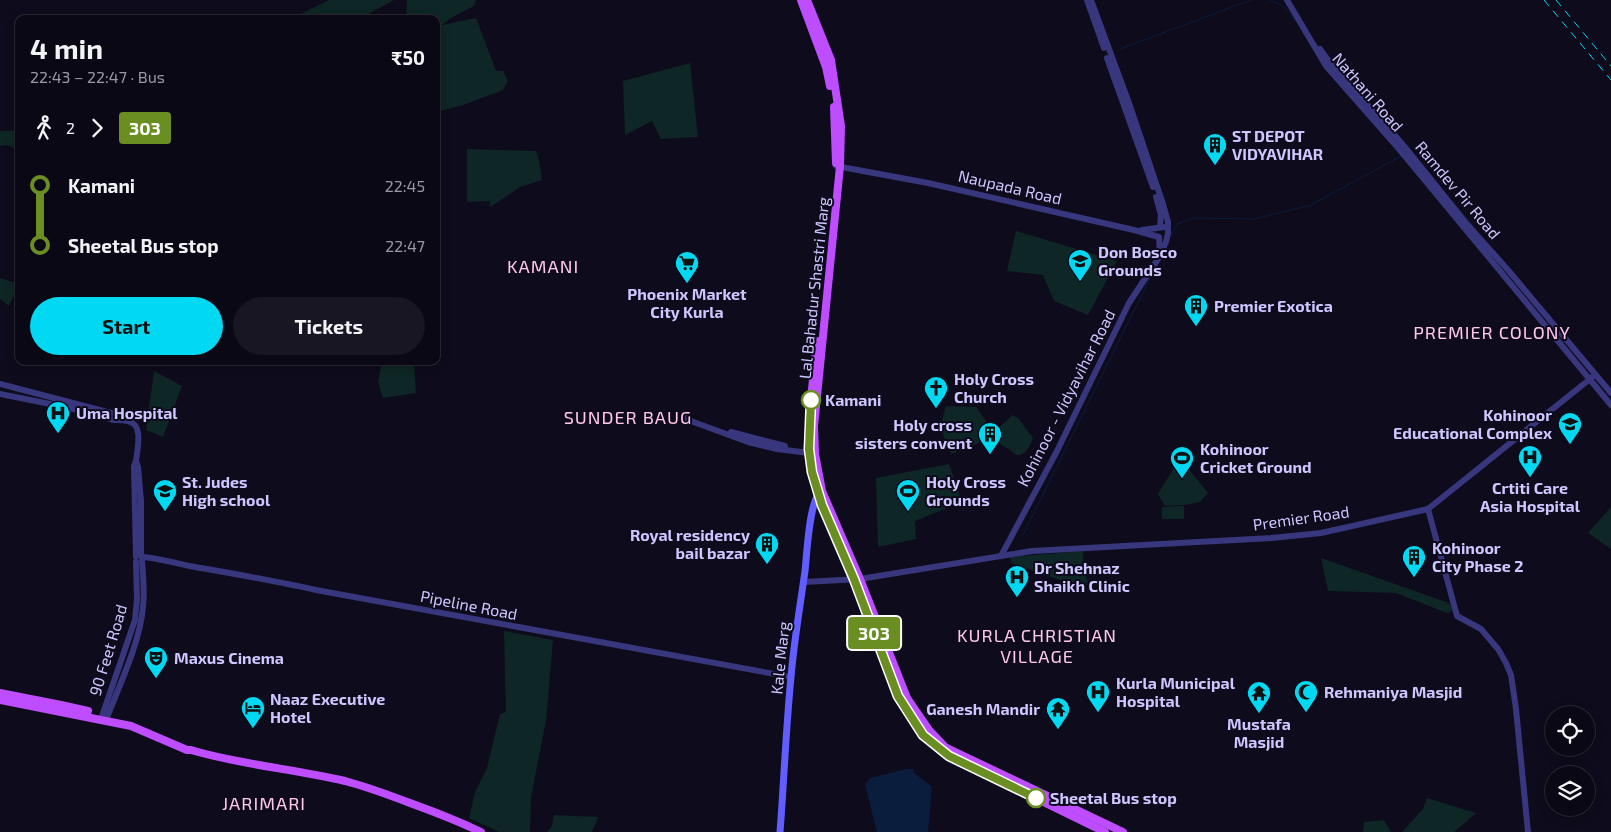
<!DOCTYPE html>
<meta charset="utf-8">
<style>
body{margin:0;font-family:"Exo 2",sans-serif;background:#181622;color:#f1f3f6;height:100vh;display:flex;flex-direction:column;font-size:19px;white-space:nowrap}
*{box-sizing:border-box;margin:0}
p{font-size:16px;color:#999aa0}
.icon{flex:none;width:28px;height:28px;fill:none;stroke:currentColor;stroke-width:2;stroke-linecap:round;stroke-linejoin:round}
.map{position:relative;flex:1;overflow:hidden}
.drawer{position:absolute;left:15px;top:15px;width:425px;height:350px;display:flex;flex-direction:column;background:#0a0815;border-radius:10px;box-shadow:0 2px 12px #0003,0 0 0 1px #2a2934}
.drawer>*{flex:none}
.badge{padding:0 10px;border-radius:4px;font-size:18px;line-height:32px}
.controls{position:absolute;left:1545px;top:706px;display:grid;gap:10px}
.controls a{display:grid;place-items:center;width:50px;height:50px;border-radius:50%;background:#0a0815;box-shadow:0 2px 12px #0003,0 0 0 1px #2a2934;font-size:25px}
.map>.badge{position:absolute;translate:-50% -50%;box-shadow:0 0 0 2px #fff}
.legs{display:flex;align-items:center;gap:8px;height:55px;padding:0 15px;font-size:16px}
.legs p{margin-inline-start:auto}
.overview{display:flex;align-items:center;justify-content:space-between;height:85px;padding:0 15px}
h1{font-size:28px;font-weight:700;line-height:38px}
.primary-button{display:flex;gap:10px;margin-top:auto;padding:10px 15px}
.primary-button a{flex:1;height:58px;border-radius:30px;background:#00d9f1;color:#111;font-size:20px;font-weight:700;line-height:58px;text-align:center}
.primary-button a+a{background:#181622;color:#f1f3f6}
ul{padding:0 15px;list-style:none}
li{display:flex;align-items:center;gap:18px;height:60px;font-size:19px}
li i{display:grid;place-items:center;width:8px;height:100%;margin:0 6px;background:currentColor}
li i::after{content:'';width:12px;height:12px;margin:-6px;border:4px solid;border-radius:50%;background:#0a0815}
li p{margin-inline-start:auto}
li:first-child i{background:linear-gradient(#0000 50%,currentColor 0)}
li:last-child i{background:linear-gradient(currentColor 50%,#0000 0)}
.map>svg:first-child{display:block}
</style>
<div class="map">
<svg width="1611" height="832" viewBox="0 0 1611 832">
<rect width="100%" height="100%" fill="#0e0b1c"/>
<g fill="#0e2625">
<path d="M329 0H394L370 13V19H290Z"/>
<path d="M407 0H476L474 6 451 18 442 25 476 18 496 71H503L508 81 503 90 463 105 436 112V19H406Z"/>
<path d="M690 63 698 137 661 139 652 121 625 135 623 81Z"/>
<path d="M19 130V150L7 145 0 146V131Z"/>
<path d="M467 149 536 151 539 160 542 180 520 187 490 207V201L467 202Z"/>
<path d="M1016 231 1117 261 1088 315 1054 301 1043 275 1007 271Z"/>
<path d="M0 278 19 284 9 306 0 299Z"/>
<path d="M388 361H414L416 393 383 398 378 382 381 366Z"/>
<path d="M154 371 182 386 163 437 146 430Z"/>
<path d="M946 406 976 407 986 421 979 443 951 454 940 427Z"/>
<path d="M1012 415 1018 418 1033 438C1031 443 1028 452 1022 454 1016 457 1013 452 1009 449 1002 446 994 442 997 432 1000 423 1008 422 1012 415Z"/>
<path d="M1183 462 1208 493 1200 502 1185 505 1165 506 1158 494 1175 466Z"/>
<path d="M949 464 962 502 915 521 916 539 878 547 876 478Z"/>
<path d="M1184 506V519H1162V507Z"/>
<path d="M1611 507V549L1588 533Z"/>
<path d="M1083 551V567L1088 582 1083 586H1077L1011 563 1010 557Z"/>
<path d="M1321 558 1449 603 1452 608 1451 612 1447 613 1396 593 1328 591Z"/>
<path d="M504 631 553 640 546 721 531 797 530 832H499L469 818 475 792 487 768 500 714 506 712Z"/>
<path d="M1427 798 1476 813 1454 832H1402L1423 809Z"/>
<path d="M554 815 598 817 592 832H547L552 826Z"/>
<path d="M1384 820 1391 832H1363L1364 822Z"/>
</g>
<path fill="#0a1d3c" d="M906 769H914L913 772 932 787 928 832H877L865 785 870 778Z"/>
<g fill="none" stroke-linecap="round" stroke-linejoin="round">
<g stroke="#0a1d3c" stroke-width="1">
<path d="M1270 0 1284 7 1296 21"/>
<path d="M1120 49 1251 0"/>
<path d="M1379 113 1404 142"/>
<path d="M1452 201 1476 229"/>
<path d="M1171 236 1177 224 1193 218 1254 219 1311 205 1401 156"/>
<path d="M1023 535 1152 274"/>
</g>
<g stroke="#38367c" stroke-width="6">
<path d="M1087 0 1104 48"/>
<path d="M1287 0 1326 66 1399 149 1611 405"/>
<path d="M1320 49 1328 60 1404 146 1465 222 1508 270 1611 393"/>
<path d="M1107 58 1153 187"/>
<path d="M836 166 928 183 1134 230 1159 237 1160 253"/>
<path d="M1156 197 1161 215 1160 227"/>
<path d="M1142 230 1164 227"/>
<path d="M0 384 115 414 121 420"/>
<path d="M0 394 70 408 114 420C136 419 140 426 138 446 137 453 137 460 134 466L136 557"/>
<path d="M686 416 688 420 748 442 777 449 809 453"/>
<path d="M731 432 785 446"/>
<path d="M136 461 138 467 141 501V556"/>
<path d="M1428 509 1457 616 1481 629 1498 649 1506 663 1511 675 1516 709 1528 832"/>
<path d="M1001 556 1057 451 1129 303 1158 259 1166 242 1168 233V222L1163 204 1129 103 1091 0"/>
<path d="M142 557C160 558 177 564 195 567 235 574 276 581 316 590L791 677"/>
<path d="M804 582 860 579 1032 551 1272 538 1321 533 1428 509 1595 375"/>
<path d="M101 719 135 620 137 599 136 562"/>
<path d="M106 720C119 686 140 643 143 607 145 592 143 576 142 561"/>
</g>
<path stroke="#625dff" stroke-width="7" d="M780 832C784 780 786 728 791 677 794 641 800 607 805 571 807 554 809 500 821 491"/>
<g stroke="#bd4dff" stroke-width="8">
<path d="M801 0 826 67 830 86"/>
<path d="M807 0 831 60 841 126 840 166 814 426 815 454 822 491 860 579 907 698 929 730 945 747 951 750 1123 832"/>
<path d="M834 107 836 163"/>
<path d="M811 399 817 341"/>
<path d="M810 433 809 449 812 472 822 505 854 579 898 696 923 735 949 756 1105 832"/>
<path d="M0 693 61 705 88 711"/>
<path d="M0 700 131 726 187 750H191C242 765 294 769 345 781 368 787 389 795 410 803 435 812 458 821 481 832"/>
</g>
<g stroke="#00d9f1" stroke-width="1" stroke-dasharray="8 6" stroke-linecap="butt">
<path d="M1544 0 1611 80"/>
<path d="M1556 0 1611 66"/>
</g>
</g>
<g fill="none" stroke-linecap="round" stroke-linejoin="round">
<g stroke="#fff" stroke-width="11">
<path id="line-1" d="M811 400 809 449 812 472 822 505 854 579 898 696 923 735 949 756 1036 798"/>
</g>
<use href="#line-1" stroke="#6b8e23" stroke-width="8"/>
</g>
<defs>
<g id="building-pin" transform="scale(1.25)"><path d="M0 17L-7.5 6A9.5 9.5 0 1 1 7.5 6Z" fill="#00d9f1" stroke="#0e0b1c"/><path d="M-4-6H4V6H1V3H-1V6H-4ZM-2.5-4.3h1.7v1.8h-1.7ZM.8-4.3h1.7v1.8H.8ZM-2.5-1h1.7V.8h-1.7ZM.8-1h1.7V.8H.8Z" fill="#111"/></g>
<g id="university-pin" transform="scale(1.25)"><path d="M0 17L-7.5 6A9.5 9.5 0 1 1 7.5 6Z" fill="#00d9f1" stroke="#0e0b1c"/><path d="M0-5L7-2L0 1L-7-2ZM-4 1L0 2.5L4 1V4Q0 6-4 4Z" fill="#111"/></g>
<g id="supermarket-pin" transform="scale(1.25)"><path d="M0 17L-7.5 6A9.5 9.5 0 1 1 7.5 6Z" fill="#00d9f1" stroke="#0e0b1c"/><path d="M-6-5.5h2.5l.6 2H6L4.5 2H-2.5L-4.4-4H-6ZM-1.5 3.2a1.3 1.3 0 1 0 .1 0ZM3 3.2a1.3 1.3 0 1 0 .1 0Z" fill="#111"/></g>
<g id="church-pin" transform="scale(1.25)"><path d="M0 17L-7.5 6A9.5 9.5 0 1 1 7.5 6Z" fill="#00d9f1" stroke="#0e0b1c"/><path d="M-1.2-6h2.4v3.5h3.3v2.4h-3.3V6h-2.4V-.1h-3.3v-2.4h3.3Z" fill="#111"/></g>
<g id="hospital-pin" transform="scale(1.25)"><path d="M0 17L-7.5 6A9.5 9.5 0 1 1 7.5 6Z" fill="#00d9f1" stroke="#0e0b1c"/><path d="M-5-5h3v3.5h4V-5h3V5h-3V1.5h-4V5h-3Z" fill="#111"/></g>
<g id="stadium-pin" transform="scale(1.25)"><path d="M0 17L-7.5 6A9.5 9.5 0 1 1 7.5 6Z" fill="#00d9f1" stroke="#0e0b1c"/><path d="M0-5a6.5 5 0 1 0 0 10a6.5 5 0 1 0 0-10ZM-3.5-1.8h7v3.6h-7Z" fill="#111"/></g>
<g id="school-pin" transform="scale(1.25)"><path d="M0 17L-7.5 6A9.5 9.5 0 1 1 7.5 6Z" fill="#00d9f1" stroke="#0e0b1c"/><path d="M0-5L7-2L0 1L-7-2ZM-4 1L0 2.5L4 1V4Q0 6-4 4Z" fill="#111"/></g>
<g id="theatre-pin" transform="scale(1.25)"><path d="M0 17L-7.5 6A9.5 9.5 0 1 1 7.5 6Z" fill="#00d9f1" stroke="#0e0b1c"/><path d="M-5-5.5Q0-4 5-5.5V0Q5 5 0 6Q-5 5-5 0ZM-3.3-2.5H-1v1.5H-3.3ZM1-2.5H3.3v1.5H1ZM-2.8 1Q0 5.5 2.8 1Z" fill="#111"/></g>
<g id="mosque-pin" transform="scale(1.25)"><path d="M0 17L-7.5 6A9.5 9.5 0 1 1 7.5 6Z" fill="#00d9f1" stroke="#0e0b1c"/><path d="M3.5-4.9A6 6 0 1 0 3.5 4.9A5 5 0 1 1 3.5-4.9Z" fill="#111"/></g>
<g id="temple-pin" transform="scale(1.25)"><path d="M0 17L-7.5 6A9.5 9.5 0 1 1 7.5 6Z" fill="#00d9f1" stroke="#0e0b1c"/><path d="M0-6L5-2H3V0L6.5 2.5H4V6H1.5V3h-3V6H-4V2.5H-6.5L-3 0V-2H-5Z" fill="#111"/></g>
<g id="hotel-pin" transform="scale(1.25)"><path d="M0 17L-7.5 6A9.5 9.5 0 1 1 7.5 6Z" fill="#00d9f1" stroke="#0e0b1c"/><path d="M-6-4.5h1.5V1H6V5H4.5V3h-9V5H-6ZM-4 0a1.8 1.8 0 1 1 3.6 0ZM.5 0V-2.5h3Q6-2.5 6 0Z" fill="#111"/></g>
</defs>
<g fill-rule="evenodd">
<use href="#building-pin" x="1215" y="145"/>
<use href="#university-pin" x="1080" y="261"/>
<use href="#supermarket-pin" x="687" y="263"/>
<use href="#building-pin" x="1196" y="306"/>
<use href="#church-pin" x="936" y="388"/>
<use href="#hospital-pin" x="58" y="413"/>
<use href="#university-pin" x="1570" y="424"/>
<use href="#building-pin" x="990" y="434"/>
<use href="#hospital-pin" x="1530" y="457"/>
<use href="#stadium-pin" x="1182" y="458"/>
<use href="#school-pin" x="165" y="491"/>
<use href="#stadium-pin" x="908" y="491"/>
<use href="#building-pin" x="767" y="544"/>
<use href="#building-pin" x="1414" y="557"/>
<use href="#hospital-pin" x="1017" y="577"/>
<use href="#theatre-pin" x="156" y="658"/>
<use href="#hospital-pin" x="1098" y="692"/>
<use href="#mosque-pin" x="1306" y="692"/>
<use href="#temple-pin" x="1259" y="693"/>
<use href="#hotel-pin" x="253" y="708"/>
<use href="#temple-pin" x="1058" y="709"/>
</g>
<g fill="#fff" stroke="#6b8e23" stroke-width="2.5">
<circle cx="811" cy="400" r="9"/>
<circle cx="1036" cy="798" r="9"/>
</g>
<g text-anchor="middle" stroke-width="4" stroke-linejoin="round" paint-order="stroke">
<g font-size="16" fill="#cdc6ff" stroke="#0e0b1c">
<text transform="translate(1368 92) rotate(49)" y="6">Nathani Road</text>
<text transform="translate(1010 187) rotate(13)" y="6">Naupada Road</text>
<text transform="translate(1458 190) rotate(50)" y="6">Ramdev Pir Road</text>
<text transform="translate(814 288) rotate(-84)" y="6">Lal Bahadur Shastri Marg</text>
<text transform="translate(1066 398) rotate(-63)" y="6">Kohinoor - Vidyavihar Road</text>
<text transform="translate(1301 518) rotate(-8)" y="6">Premier Road</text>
<text transform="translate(469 605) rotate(11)" y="6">Pipeline Road</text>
<text transform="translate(108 650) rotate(-73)" y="6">90 Feet Road</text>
<text transform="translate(780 658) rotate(-84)" y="6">Kale Marg</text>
</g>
<g font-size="16" font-weight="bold" fill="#cdc6ff" stroke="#0e0b1c" text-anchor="start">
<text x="1232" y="142">ST DEPOT<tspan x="1232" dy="18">VIDYAVIHAR</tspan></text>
<text x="1098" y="258">Don Bosco<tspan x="1098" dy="18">Grounds</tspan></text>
<text x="687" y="300" text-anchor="middle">Phoenix Market<tspan x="687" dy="18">City Kurla</tspan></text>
<text x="1214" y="312">Premier Exotica</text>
<text x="954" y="385">Holy Cross<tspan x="954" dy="18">Church</tspan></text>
<text x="76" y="419">Uma Hospital</text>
<text x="1552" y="421" text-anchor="end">Kohinoor<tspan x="1552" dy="18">Educational Complex</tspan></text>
<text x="972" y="431" text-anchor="end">Holy cross<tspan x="972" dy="18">sisters convent</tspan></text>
<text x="1200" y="455">Kohinoor<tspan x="1200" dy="18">Cricket Ground</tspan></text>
<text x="182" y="488">St. Judes<tspan x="182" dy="18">High school</tspan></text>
<text x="926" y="488">Holy Cross<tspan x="926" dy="18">Grounds</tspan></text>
<text x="1530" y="494" text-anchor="middle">Crtiti Care<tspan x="1530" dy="18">Asia Hospital</tspan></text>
<text x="750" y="541" text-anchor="end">Royal residency<tspan x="750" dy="18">bail bazar</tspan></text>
<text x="1432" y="554">Kohinoor<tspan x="1432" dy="18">City Phase 2</tspan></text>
<text x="1034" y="574">Dr Shehnaz<tspan x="1034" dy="18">Shaikh Clinic</tspan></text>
<text x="174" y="664">Maxus Cinema</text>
<text x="1116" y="689">Kurla Municipal<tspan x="1116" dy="18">Hospital</tspan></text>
<text x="1324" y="698">Rehmaniya Masjid</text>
<text x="270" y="705">Naaz Executive<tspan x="270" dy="18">Hotel</tspan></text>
<text x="1040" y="715" text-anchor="end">Ganesh Mandir</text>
<text x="1259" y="730" text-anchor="middle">Mustafa<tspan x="1259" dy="18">Masjid</tspan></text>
</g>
<g font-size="16" font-weight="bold" fill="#cdc6ff" stroke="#0e0b1c" text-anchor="start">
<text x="825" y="406">Kamani</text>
<text x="1050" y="804">Sheetal Bus stop</text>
</g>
<g font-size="18" letter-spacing="1" fill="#ffc8eb" stroke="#0e0b1c">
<text x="543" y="273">KAMANI</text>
<text x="1492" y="339">PREMIER COLONY</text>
<text x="628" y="424">SUNDER BAUG</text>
<text x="1037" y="642">KURLA CHRISTIAN<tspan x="1037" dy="21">VILLAGE</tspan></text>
<text x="264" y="810">JARIMARI</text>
</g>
</g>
</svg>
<div class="controls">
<a><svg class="icon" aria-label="locate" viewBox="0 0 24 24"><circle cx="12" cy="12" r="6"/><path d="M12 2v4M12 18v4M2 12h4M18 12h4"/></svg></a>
<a><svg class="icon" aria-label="layers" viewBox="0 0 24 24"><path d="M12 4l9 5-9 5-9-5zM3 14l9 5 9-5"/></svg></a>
</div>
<b class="badge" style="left:874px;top:633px;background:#6b8e23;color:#fff">303</b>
<section class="drawer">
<div class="overview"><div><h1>4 min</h1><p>22:43 – 22:47 · Bus</p></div><b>₹50</b></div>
<div class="legs"><svg class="icon" aria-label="walk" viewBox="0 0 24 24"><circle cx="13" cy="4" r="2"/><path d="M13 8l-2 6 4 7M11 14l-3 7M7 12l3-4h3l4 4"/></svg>2<svg class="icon" aria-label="forward" viewBox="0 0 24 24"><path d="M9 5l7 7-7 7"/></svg><b class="badge" style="background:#6b8e23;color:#fff">303</b></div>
<ul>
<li><i style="color:#6b8e23"></i><b>Kamani</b><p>22:45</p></li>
<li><i style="color:#6b8e23"></i><b>Sheetal Bus stop</b><p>22:47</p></li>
</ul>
<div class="primary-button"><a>Start</a><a>Tickets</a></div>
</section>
</div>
